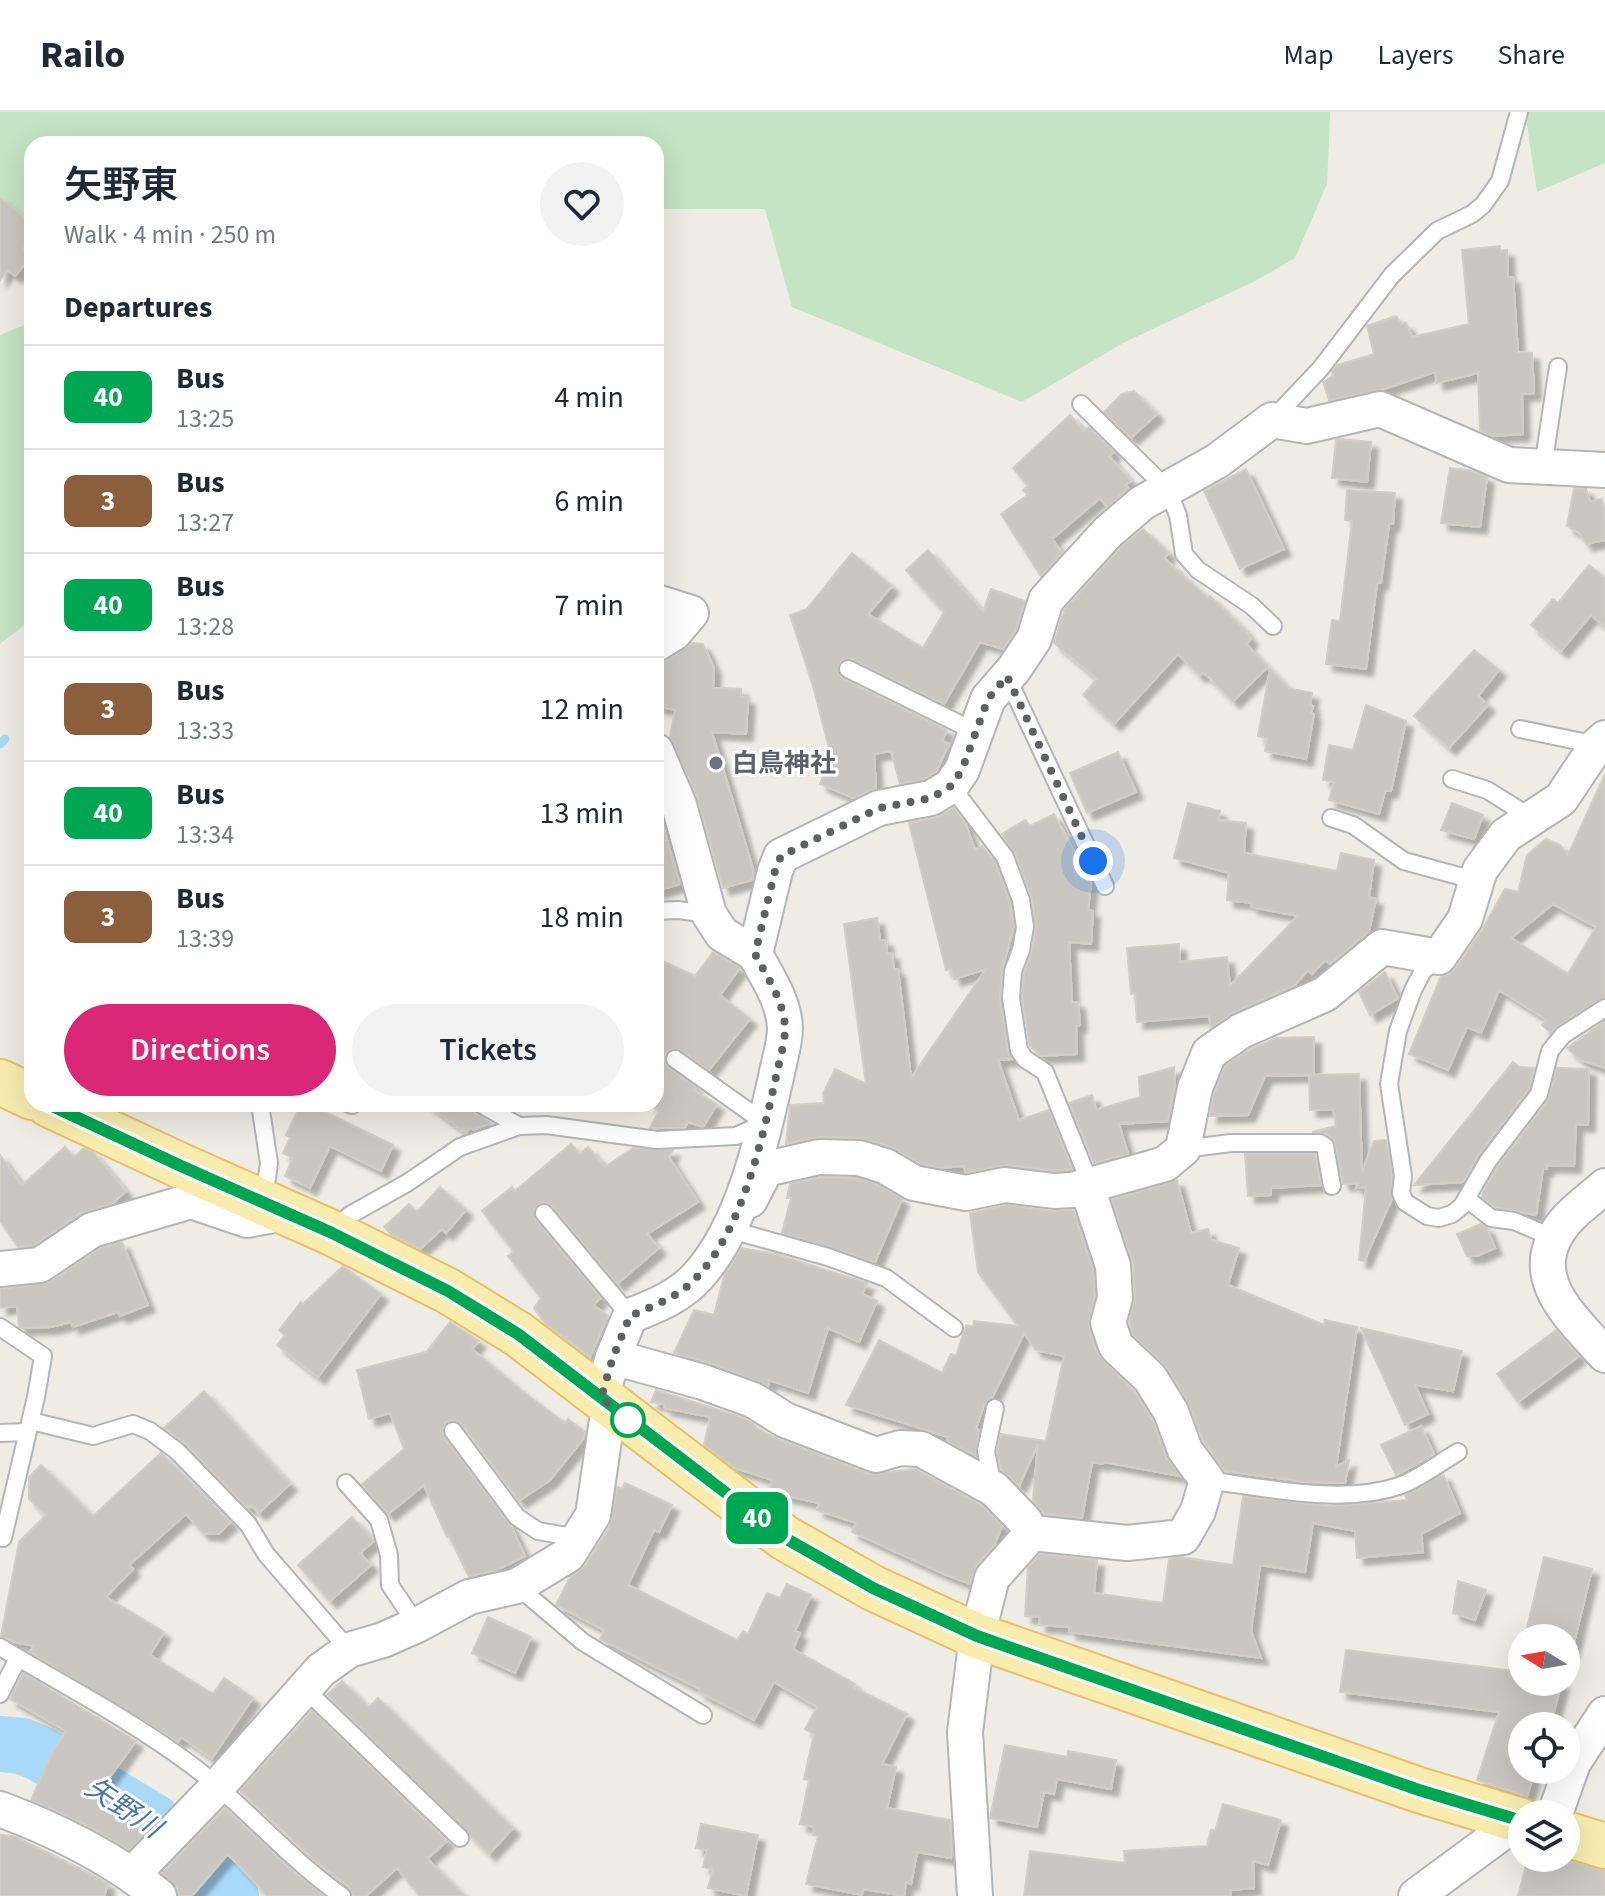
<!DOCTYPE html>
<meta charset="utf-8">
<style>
body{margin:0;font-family:"Source Sans 3","Noto Sans JP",sans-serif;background:#f2f2f3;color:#1f2937;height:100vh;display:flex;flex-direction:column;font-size:30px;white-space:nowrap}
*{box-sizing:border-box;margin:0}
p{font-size:26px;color:#747a83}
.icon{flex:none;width:44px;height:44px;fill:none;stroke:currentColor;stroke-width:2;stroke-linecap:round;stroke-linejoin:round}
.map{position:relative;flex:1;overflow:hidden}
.panel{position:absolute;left:24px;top:24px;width:640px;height:976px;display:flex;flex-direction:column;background:#fff;border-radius:24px;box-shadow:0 8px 32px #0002}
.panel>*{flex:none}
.badge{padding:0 16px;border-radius:12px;font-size:28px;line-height:52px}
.needle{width:52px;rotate:281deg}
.controls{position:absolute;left:1508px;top:1512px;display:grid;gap:16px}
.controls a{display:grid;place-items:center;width:72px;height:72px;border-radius:50%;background:#fff;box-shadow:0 8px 32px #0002;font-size:40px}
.you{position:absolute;width:40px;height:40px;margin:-20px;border:6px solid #fff;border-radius:50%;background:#1a73e8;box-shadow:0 0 0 12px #1a73e833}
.map>.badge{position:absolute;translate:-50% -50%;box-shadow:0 0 0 4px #fff}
h2{padding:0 40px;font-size:30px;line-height:72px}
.round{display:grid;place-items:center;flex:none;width:84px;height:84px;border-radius:42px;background:#f2f2f3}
.overview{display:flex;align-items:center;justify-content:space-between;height:136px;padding:0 40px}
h1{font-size:38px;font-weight:600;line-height:60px}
.action{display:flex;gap:16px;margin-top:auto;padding:16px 40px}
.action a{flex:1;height:92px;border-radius:48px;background:#db2777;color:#fff;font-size:32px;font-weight:600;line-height:92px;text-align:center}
.action a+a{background:#f2f2f3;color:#1f2937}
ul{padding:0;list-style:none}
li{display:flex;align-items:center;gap:24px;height:104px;padding:0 40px;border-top:2px solid #e0e1e3}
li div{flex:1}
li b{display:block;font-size:30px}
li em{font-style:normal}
li .badge{min-width:88px;font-weight:700;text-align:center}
header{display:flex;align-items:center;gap:48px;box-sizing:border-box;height:112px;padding:0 40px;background:#fff;border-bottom:2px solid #e0e1e3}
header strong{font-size:38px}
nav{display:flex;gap:44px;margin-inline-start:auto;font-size:28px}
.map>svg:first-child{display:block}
</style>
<header>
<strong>Railo</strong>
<nav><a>Map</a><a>Layers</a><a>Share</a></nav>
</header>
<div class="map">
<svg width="1605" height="1784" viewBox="0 0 1605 1784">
<defs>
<filter id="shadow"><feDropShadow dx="7" dy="7" stdDeviation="2" flood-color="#0004"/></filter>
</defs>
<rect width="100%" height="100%" fill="#eeece5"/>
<g fill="#c4e4c3">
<path d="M0 0H1330V5L1327 72 1295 146 1255 169 1125 230 1022 290 792 195 765 97H656V32H32V141L0 139Z"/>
<path d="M1525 0H1605V51L1537 80Z"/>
<path d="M32 210V507L0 532V223Z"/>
</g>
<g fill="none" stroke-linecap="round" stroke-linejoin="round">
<path stroke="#aad8f9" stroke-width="9" d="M0 632 5 627"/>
<path stroke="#aad8f9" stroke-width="56" d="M0 1632 22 1634 41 1642 154 1710 191 1751 231 1784"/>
</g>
<g fill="#cac7c2" stroke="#d2cec4" stroke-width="2" fill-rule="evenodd" filter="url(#shadow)">
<path d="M0 86 32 111V125L22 138 31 145 15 164 7 158 0 168Z"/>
<path d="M1500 134V139L1507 138 1508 165H1513L1518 240 1532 241 1534 281 1522 282 1523 322 1492 324 1480 319 1478 261 1437 271 1435 260 1381 278 1329 288 1323 270 1333 264 1332 260 1337 253 1374 242 1367 214 1396 204 1402 212 1406 211 1412 225 1469 212 1462 138Z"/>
<path d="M1134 279 1157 302 1131 326 1104 300 1122 282Z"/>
<path d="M1070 303 1084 319 1089 315 1114 340 1109 344 1131 369 1125 373 1128 376 1107 395 1100 386 1052 427 1062 441 1041 464 1001 402 1028 383 1023 378 1028 374 1013 356Z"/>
<path d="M1339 327 1371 330 1367 370 1332 366 1336 328Z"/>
<path d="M1450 356 1472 359 1487 365 1480 415 1441 411Z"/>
<path d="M1246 357 1284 437 1240 457 1204 379Z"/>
<path d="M1574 376 1586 377 1590 390 1602 387 1605 401V428L1586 432 1579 421 1567 414Z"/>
<path d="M1347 378 1395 381 1393 412H1389L1381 471H1377L1366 557 1326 552 1332 508 1340 509 1352 409 1345 408Z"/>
<path d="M1143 417 1169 441 1164 446 1208 486 1210 484 1243 516 1251 527 1246 532 1268 555 1233 589 1203 560 1200 564 1178 542 1114 612 1083 583 1097 567 1054 531 1063 502H1065L1064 498 1122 434Z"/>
<path d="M928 438 983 500 991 477 1025 489 1016 518 1003 537 980 530 944 592 853 547 846 546 839 552 837 558 843 567 947 618 942 629 949 632 936 660 924 667 900 672 891 639 874 642 876 676 853 686 820 672 831 644 813 574 790 503 807 497 852 441 892 474 868 502 923 536 944 500 906 458Z"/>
<path d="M1589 453 1605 466V515L1591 503 1561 539 1531 513 1553 487 1558 491Z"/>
<path d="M692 531 703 532 714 556 713 576 741 577V585L748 586 746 622 712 620 754 760 752 768 723 776 697 685 670 625 675 598 656 594 657 552 666 549Z"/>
<path d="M1474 538 1499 558 1478 584 1488 593 1449 636 1414 604Z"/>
<path d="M1270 557 1288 576 1312 581 1310 593 1313 594 1311 601 1314 602 1306 647 1265 639 1267 626 1258 624Z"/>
<path d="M1366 593 1406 609 1391 679H1385L1379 702 1329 688 1334 670 1323 668 1329 633 1353 638Z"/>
<path d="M1118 640 1136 680 1087 701 1070 661Z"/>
<path d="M1605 662V885L1557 914 1551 921 1542 913 1547 908 1499 878 1481 921 1467 915 1448 958 1409 942 1441 864 1448 863 1456 856 1482 818 1505 777 1518 780 1527 743 1546 727 1560 733 1568 743ZM1553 792 1596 815 1568 862 1511 826Z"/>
<path d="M656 690 680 772 656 779Z"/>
<path d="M1188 691 1220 699 1218 708 1246 711 1244 741 1337 759 1341 741 1374 748 1369 785 1376 787 1369 819 1330 852 1325 848 1312 862 1308 858 1295 873 1233 901 1211 916 1209 904 1137 910 1135 881 1131 882 1127 836 1179 832 1180 850 1227 845 1230 874 1298 804 1251 795 1252 791 1227 788 1229 761 1174 746Z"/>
<path d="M1452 691 1483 703 1474 727 1441 718Z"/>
<path d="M954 696 965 710 975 738 982 734 995 750 1010 791 1014 815 1002 858 1000 886 1008 940 1012 947 998 948 1019 1008 1049 998 1072 1057 1055 1059 1007 1053 966 1061 964 1054 941 1056 921 1052 891 1035 860 1026 819 1025 786 1032 790 993 824 991 823 982 835 957 866 972 844 812 877 806 880 828H886L887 842 892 841 894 857H898L911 966 986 857 954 867 952 857 946 858 909 711 935 706Z"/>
<path d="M1054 702 1091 770 1088 798 1093 799 1091 832 1069 830 1072 890H1078L1080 913 1076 914 1077 942 1041 944 1030 934 1022 886 1024 861 1032 840 1036 817 1032 786 1015 741 1002 722 1025 708 1030 714Z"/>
<path d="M713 840 740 856 720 883 750 907 709 958 681 938 671 937 667 940 664 947 668 955 696 975 693 978 717 992 703 1015 688 1010 685 1016H650L659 999 649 993 656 992V846L695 864Z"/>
<path d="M1385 860 1398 886 1370 903 1359 880Z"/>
<path d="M1605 909V956L1581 948 1567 936Z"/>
<path d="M1314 925V963L1265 964 1248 1003 1210 1004 1214 982 1225 954 1251 937 1276 926Z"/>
<path d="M1513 950 1519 955 1534 956 1529 977 1479 1042 1463 1070 1414 1073Z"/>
<path d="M1174 955 1175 973 1168 1009 1119 1012 1128 1042 1094 1051 1069 991 1092 983 1096 998 1140 985 1139 965Z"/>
<path d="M1557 956 1589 957 1588 1013 1576 1012 1574 1054 1546 1053 1547 1057H1543L1536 1103 1495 1095 1482 1085 1483 1080 1497 1055 1548 988Z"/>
<path d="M1359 962 1362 1060 1374 1029 1386 1028 1392 1064V1087L1364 1149 1359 1148 1366 1075 1356 1076 1358 1071 1343 1072 1334 1028 1325 1021 1312 1020 1336 1014 1333 997 1310 998 1309 963Z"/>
<path d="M301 992H309L393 1033 381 1059 330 1034 310 1076 285 1064 293 1046 283 1041 290 1026 286 1023Z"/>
<path d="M427 992H470L475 1001 491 1011 474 1018 470 1016 466 1021Z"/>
<path d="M571 1032 580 1042 588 1035 605 1055 633 1036 673 1038 669 1045 698 1090 647 1122 659 1136 617 1172 552 1094 543 1090 534 1097 536 1108 601 1186 593 1193 608 1204 590 1245 545 1211 534 1196 541 1186 508 1144 514 1140 482 1099 512 1075 515 1079Z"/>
<path d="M65 1035 74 1045 84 1036 93 1040 126 1079 113 1091 81 1101 33 1134 18 1135 0 1109V1043L22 1073Z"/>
<path d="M1245 1042H1315L1321 1073 1271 1076V1083L1248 1084Z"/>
<path d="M821 1065 856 1066 877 1072 902 1087 875 1150 782 1121 791 1086H787L790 1072Z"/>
<path d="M1177 1068 1191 1121 1208 1117 1211 1128 1239 1136 1228 1173 1324 1213 1325 1208 1357 1215 1336 1355 1349 1348 1345 1371 1305 1370 1225 1359 1203 1328 1188 1290 1167 1256 1133 1223 1129 1210 1135 1185 1133 1152 1112 1088Z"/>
<path d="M440 1075 466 1098 446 1121 442 1117 420 1137 392 1123 384 1115 409 1092 417 1100Z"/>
<path d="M1006 1093 1052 1099 1073 1098 1093 1158 1095 1184 1089 1206V1217L1097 1241 1134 1279 1153 1309 1166 1345 1180 1364 1104 1350 1103 1352 1092 1350 1082 1406 1044 1402 1033 1389 1038 1332 1019 1374 1001 1358 997 1339 1001 1322 1046 1329 1064 1244 1036 1238 1024 1221 992 1286 984 1293 976 1317 979 1318 976 1344 947 1329 948 1325 846 1293 879 1228 942 1261 951 1242 956 1244 966 1213 973 1215 974 1209 1018 1214 978 1160 970 1101Z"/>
<path d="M1481 1112 1487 1116 1495 1136 1477 1144H1467L1457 1122Z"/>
<path d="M122 1130 148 1193 120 1204 118 1200 73 1215 71 1210 51 1215 22 1216 19 1215 17 1194 0 1196V1177L50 1170 101 1136Z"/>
<path d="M741 1136 776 1142 867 1171 862 1182 877 1189 859 1230 828 1216 808 1281 769 1268 768 1274 710 1251 674 1241 694 1198 714 1203 724 1164Z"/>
<path d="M343 1154 381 1182 318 1265 277 1233 285 1223 279 1218 301 1190 303 1192Z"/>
<path d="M450 1210 479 1229 472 1237 526 1282 565 1311 568 1307 585 1320 584 1326 550 1368 519 1389 462 1312 452 1308 446 1311 442 1320 444 1326 511 1414 525 1444 495 1459 469 1465 449 1424 447 1425 424 1373 388 1402 362 1372 404 1337 390 1301 369 1307 357 1258 426 1240Z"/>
<path d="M1361 1216 1462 1239 1453 1279 1415 1273 1428 1302 1405 1313Z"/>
<path d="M1556 1218 1579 1244 1518 1290 1497 1262Z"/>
<path d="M656 1278 744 1306 756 1314V1316L778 1327 869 1362 915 1357 982 1393 1002 1414 994 1434 977 1453 970 1472 944 1462 852 1420 856 1411 817 1398 819 1391 769 1380 772 1368 735 1356 704 1333 710 1305 664 1296V1292L651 1290Z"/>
<path d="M204 1279 290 1372 259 1401 251 1393 248 1396 185 1331 164 1316Z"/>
<path d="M1421 1314 1434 1342 1396 1363 1381 1333Z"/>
<path d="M161 1341 231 1410 218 1422 203 1421 186 1402 129 1453 133 1457 106 1485 164 1520 150 1543 213 1582 224 1566 253 1586 212 1646 181 1625 178 1630 30 1540 34 1534 14 1530 1 1524 19 1430 46 1403 29 1387V1365L41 1353 93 1404Z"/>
<path d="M1443 1362 1460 1401 1421 1422 1423 1440 1357 1446 1355 1419 1313 1411 1305 1460 1260 1453 1251 1519 1261 1546 1069 1520 1070 1515 1039 1513 1040 1505 1025 1504 1028 1455 1040 1442 1097 1448 1094 1481 1163 1491 1169 1447 1180 1445 1233 1453 1243 1384 1329 1394 1407 1388 1405 1383Z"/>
<path d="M625 1371 672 1393 659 1420 654 1418 628 1473 737 1528 743 1519 748 1522 767 1481 780 1486 787 1472 811 1483 795 1519 800 1521 793 1537 855 1572 853 1575 907 1602 882 1652 896 1655 887 1696 950 1708 952 1738 951 1746 917 1740 911 1772 906 1770 904 1784 863 1777 862 1783 806 1772 818 1724 813 1723 814 1715 800 1712 809 1668 804 1667 814 1622 805 1617 817 1595 774 1570 754 1608 699 1580 700 1577 600 1527 604 1518 556 1493 570 1465 585 1454 610 1414 617 1375 622 1377Z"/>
<path d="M352 1405 374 1429 360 1441 371 1453 330 1489 298 1453Z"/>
<path d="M1544 1445 1592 1457 1572 1539 1566 1537V1526L1525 1524Z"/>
<path d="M1458 1469 1486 1478 1475 1508 1453 1501Z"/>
<path d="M488 1505 531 1525 515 1561 472 1541Z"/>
<path d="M1346 1538 1522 1560V1570H1562L1550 1614H1522V1658H1535L1527 1684 1477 1668 1499 1600 1340 1580Z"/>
<path d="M23 1561 136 1629 94 1687 121 1700 118 1706 145 1721 129 1738 92 1716 31 1688 51 1643 66 1619 10 1587Z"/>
<path d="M342 1569 369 1595 378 1586 513 1716 489 1742 327 1583Z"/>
<path d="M312 1599 447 1729 427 1747 465 1784H420L397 1756 366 1784H353L349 1775 311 1745 240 1679Z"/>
<path d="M1005 1633 1067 1645 1068 1639 1116 1648 1111 1677 1057 1667 1054 1682 1044 1680 1037 1715 990 1706Z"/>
<path d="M1223 1692 1281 1708 1268 1753 1253 1749 1254 1776 1230 1778 1231 1784H1024L1030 1739 1125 1751 1124 1739 1207 1734 1211 1718 1215 1719Z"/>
<path d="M225 1696 296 1762 324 1784H267L228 1742 192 1784H179L177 1776 162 1761Z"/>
<path d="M701 1712 758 1723 746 1784 708 1776 713 1757 703 1755 707 1738 696 1736Z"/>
<path d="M0 1723 14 1724 93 1763 108 1772 104 1784H0Z"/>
<path d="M1528 1746H1559L1605 1758V1784H1518Z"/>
</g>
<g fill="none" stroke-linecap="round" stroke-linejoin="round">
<g stroke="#b2b5b9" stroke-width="20">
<g id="service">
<path d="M1081 292 1167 377 1178 403 1184 442 1198 458 1252 494 1273 514"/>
<path d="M1273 307 1321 256 1392 163 1437 119 1472 102 1483 93 1500 69 1519 0"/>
<path d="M1543 355 1558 255"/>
<path d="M848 557 976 620"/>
<path d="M1007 565 1105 774"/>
<path d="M1520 617 1597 633"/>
<path d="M1452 667 1487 678 1532 706"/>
<path d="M951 674 1005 745 1021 788 1025 815 1021 838 1013 859 1011 886 1019 938 1025 947 1045 960 1091 1074"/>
<path d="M1331 706 1353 713 1404 749 1477 769"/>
<path d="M656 799 678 798 709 802"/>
<path d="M1438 846 1423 859 1413 878 1398 919 1389 972 1403 1064 1401 1081 1405 1090 1427 1104 1439 1106 1452 1102 1462 1094 1488 1049 1539 982 1550 939 1563 923 1605 896"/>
<path d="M675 947 765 1011"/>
<path d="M260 992 269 1051 264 1087"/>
<path d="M349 992 352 993"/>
<path d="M481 992 519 1014"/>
<path d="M1183 1037 1231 1031H1320L1325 1034 1332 1074"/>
<path d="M1467 1087 1491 1106 1514 1109 1554 1126"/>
<path d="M544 1101 630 1204"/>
<path d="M728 1117 828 1145 886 1166 954 1216"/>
<path d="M331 1119 350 1103 407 1071 460 1035 519 1014 546 1013 657 1028 736 1024 763 1012"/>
<path d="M0 1215 43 1244 36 1285 3 1426 0 1425"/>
<path d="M31 1309 93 1324 133 1312 150 1319 177 1339 248 1412 266 1442 349 1538"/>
<path d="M453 1319 517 1405 538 1419 578 1426"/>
<path d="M0 1321 27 1320"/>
<path d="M1207 1368C1266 1376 1342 1393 1399 1374 1419 1367 1439 1351 1458 1340"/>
<path d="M346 1371 379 1408 389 1443 390 1473 417 1513"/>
<path d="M993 1375 986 1339 995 1296"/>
<path d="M517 1474 583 1530 703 1603"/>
<path d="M0 1535C65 1574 133 1609 194 1655 246 1695 288 1746 342 1784"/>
<path d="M304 1576 460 1726"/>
<path d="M0 1582 18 1546"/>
</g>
</g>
<g stroke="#b2b5b9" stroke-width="38">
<g id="minor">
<path d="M656 490 691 501 674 521 656 532"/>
<path d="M656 639 679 693 709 802 722 822 755 842"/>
<path d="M1605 1074C1592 1086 1575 1097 1564 1111 1522 1164 1571 1205 1605 1243"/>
<path d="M750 1088 766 1057 819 1045 859 1046 885 1054 914 1071 966 1081 1005 1073 1054 1079 1072 1078 1165 1052 1183 1037 1195 976 1209 941 1241 919 1325 882 1382 835 1439 845 1465 807 1480 758 1506 723 1561 687 1597 633 1605 626"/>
<path d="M0 1157 40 1153 92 1118 191 1089 247 1108 285 1101"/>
<path d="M613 1245 703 1270 753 1288 785 1308 876 1343 900 1336 921 1337 994 1377 1024 1408 1032 1421 1127 1431 1183 1425 1198 1399 1207 1368 1185 1338 1171 1300 1150 1266 1116 1234 1108 1211 1115 1186 1113 1154 1087 1075"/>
<path d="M601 1286 613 1245 630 1204C655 1194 679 1185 698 1164 743 1114 762 1028 776 965 779 949 785 932 785 916 784 889 767 865 755 842L775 759 781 744 879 696 931 686 951 674 962 658 988 587 1014 557 1034 527 1046 488 1108 420 1142 391 1217 349 1272 308 1307 314 1380 297 1509 353 1605 358"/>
<path d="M0 1697C56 1718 113 1746 159 1784"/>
<path d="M1555 1702 1573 1651 1605 1602"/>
<path d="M133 1762 218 1674 321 1558 349 1538 383 1528 417 1513 469 1485 517 1474 568 1443 593 1403 609 1294"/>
<path d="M975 1784 965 1620 977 1524 992 1466 1032 1421"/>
<path d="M1416 1784 1519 1708"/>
</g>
</g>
<g stroke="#e8c165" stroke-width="48">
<g id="primary">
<path d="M0 970 32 985"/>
<path d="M48 992 181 1054 330 1120 448 1179 518 1222 785 1426 873 1476 977 1524 1419 1678 1522 1709"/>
<path d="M1566 1722 1605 1734"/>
</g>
</g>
<use href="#service" stroke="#fff" stroke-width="16"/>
<use href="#minor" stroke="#fff" stroke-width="34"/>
<use href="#primary" stroke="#f9ecaf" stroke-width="44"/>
</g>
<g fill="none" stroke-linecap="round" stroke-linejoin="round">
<g stroke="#fff" stroke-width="18">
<path id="line" d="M48 992 181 1054 330 1120 448 1179 518 1222 785 1426 873 1476 977 1524 1419 1678 1522 1709"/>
</g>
<use href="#line" stroke="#00a651" stroke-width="12"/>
<path stroke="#5d6064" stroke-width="8" stroke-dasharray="0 14.4" d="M628 1308 634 1313 601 1286 613 1245 630 1204C655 1193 679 1185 698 1164 743 1115 762 1028 776 965 779 949 785 932 785 916 784 889 767 865 755 842L775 759 781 744 879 696 931 686 951 674 962 658 988 587 1007 564 1093 749"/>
</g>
<circle fill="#6b7280" stroke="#fff" stroke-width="3" cx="716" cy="651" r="8"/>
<circle fill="#fff" stroke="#00a651" stroke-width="4" cx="628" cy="1308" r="16"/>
<g text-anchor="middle" stroke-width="6" stroke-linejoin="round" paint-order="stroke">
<g font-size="26" font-weight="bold" fill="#5b616d" stroke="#fff" text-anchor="start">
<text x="732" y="660">白鳥神社</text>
</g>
<g font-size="28" font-style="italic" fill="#4879aa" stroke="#fff">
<text transform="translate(124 1695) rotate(34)" y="10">矢野川</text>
</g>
</g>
</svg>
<div class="controls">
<a><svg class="needle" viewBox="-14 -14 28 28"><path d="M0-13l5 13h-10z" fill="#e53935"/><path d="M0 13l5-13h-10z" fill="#747a83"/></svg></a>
<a><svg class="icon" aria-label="locate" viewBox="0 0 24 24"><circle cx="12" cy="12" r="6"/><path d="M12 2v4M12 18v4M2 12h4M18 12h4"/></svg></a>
<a><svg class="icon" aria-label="layers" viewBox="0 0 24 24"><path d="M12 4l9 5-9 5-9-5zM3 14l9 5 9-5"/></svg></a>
</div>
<div class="you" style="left:1093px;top:749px"></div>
<b class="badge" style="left:757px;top:1406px;background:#00a651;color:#fff">40</b>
<section class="panel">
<div class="overview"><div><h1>矢野東</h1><p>Walk · 4 min · 250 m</p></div><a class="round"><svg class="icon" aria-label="heart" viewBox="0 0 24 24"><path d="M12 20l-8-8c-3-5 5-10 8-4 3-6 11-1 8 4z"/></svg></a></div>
<h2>Departures</h2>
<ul>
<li><span class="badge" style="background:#00a651;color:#fff">40</span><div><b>Bus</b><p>13:25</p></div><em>4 min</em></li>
<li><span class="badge" style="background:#8b5e3c;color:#fff">3</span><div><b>Bus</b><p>13:27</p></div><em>6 min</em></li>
<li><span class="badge" style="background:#00a651;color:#fff">40</span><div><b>Bus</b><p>13:28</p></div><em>7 min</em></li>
<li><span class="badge" style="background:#8b5e3c;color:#fff">3</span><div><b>Bus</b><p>13:33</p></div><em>12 min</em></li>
<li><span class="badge" style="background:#00a651;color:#fff">40</span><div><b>Bus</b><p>13:34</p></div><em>13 min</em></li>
<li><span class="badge" style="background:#8b5e3c;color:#fff">3</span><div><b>Bus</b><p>13:39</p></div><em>18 min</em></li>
</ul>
<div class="action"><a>Directions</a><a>Tickets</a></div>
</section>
</div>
